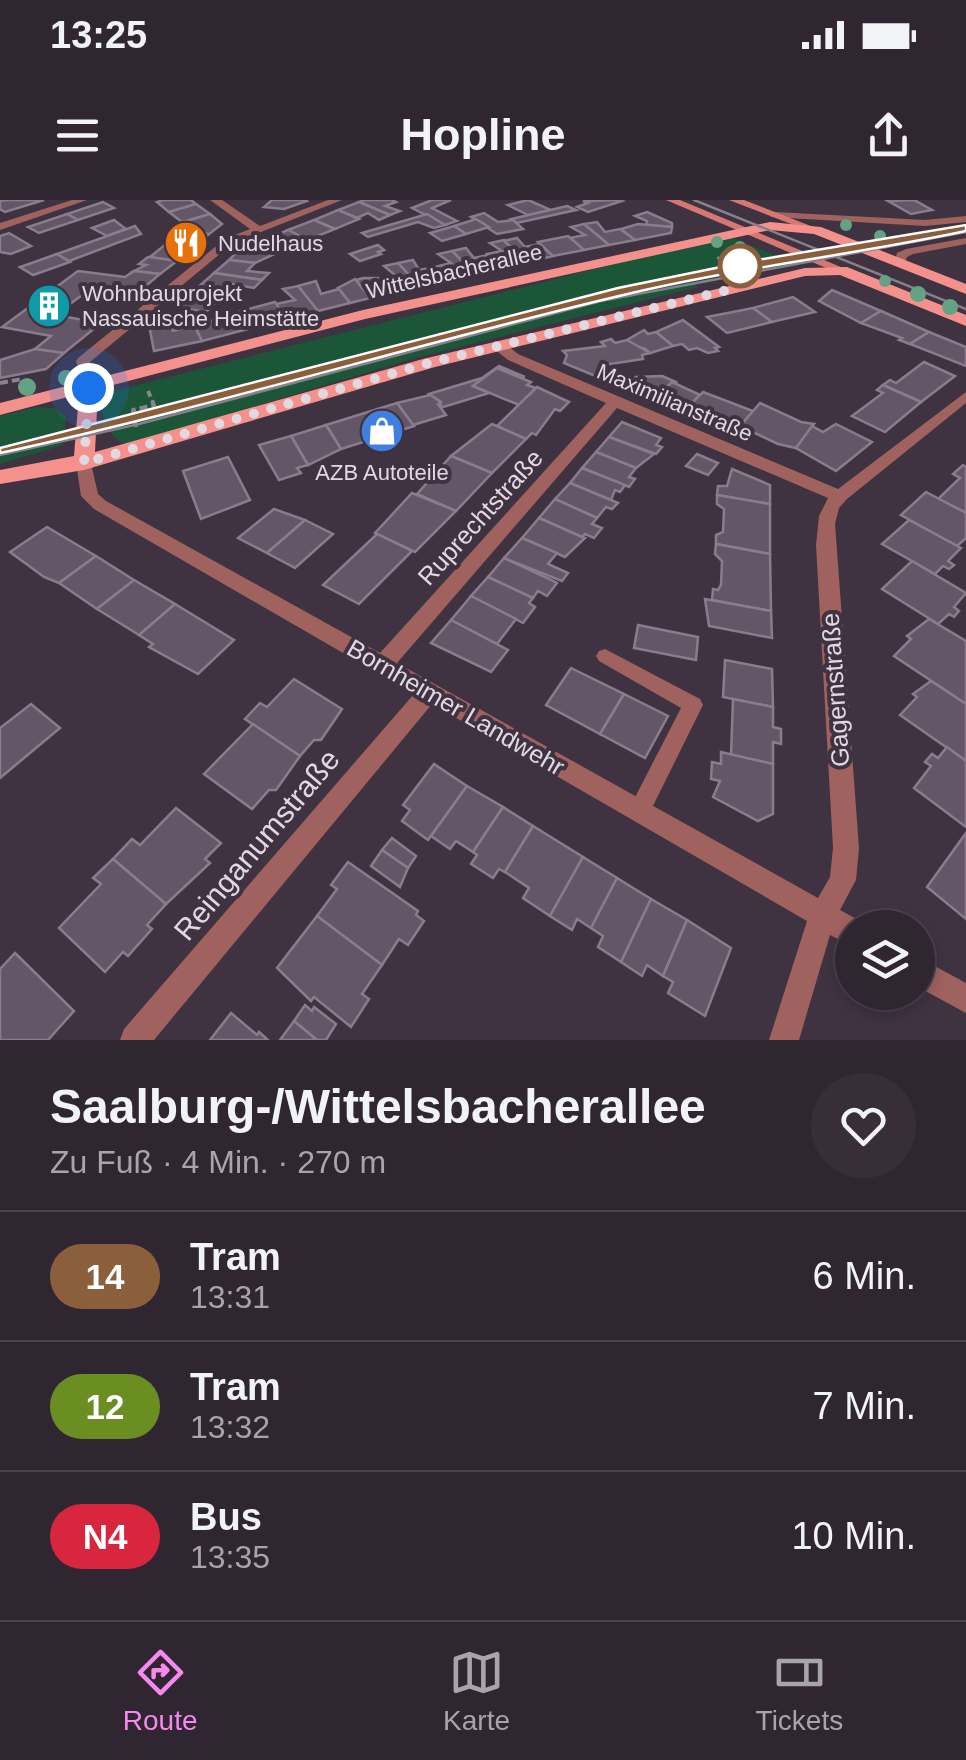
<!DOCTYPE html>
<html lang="de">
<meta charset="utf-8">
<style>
body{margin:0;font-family:Helvetica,sans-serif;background:#372e39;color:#f1f3f6;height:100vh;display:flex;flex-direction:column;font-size:38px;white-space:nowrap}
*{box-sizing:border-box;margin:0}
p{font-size:32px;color:#a7a5ab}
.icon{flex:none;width:55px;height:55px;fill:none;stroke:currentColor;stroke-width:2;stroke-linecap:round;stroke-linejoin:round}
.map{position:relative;height:840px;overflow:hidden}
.details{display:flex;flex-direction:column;background:#2f2631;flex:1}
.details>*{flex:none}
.badge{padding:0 20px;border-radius:32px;font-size:35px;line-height:65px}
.controls{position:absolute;left:835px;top:710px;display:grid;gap:20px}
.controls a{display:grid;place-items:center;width:100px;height:100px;border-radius:50%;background:#2f2631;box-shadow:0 5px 15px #0003,0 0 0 2px #4a434d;font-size:50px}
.you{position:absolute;width:50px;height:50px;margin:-25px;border:8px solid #fff;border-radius:50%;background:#1a73e8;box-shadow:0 0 0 15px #1a73e833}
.map>.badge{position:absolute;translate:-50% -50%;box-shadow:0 0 0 5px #fff}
.round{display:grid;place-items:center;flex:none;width:105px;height:105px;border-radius:52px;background:#372e39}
.headline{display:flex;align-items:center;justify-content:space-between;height:170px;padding:0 50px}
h1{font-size:48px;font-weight:700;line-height:75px}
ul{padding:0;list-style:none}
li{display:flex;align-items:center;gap:30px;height:130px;padding:0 50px;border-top:2px solid #4a434d}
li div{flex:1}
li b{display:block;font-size:38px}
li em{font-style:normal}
li .badge{min-width:110px;font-weight:700;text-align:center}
.status{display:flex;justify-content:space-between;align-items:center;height:70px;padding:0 50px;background:#2f2631;direction:ltr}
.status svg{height:28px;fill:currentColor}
header{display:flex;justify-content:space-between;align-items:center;height:130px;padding:0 50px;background:#2f2631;font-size:45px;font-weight:700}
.menu{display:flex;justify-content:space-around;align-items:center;height:140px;border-top:2px solid #4a434d;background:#2f2631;font-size:28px;color:#a7a5ab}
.menu a{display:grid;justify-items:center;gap:5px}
.menu .active{color:#f589ee}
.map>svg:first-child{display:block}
</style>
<div class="status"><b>13:25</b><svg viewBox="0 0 49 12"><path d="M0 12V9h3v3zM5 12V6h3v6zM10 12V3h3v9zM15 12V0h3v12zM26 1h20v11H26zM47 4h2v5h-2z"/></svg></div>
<header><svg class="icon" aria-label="menu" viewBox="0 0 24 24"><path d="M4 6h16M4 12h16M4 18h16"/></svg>Hopline<svg class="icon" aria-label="share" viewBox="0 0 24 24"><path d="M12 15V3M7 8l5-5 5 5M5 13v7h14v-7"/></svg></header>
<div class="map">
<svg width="966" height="840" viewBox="0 0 966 840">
<rect width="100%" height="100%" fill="#3f3341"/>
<g fill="#1c5639">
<path d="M731 38 798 64 708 80 695 84 698 87 412 159 129 244C106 242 103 213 98 195L694 44Z"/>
<path d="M37 207 55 208 66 217 63 245 0 264V216Z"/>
</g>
<g fill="#635666" stroke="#8a7c8d" stroke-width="2.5">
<path d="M5 0H44L5 12 0 9V1Z"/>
<path d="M164 0H191L196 4 169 12 157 2Z"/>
<path d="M272 0H306L307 1 284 9 264 7Z"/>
<path d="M364 0H392L396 2 385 6 400 11 390 15 359 2Z"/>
<path d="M432 0H451L432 8 457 21 445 25 412 8Z"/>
<path d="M528 0 551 10 528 15 508 5Z"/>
<path d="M914 0 932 10 911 14 888 1Z"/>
<path d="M583 1 619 0 622 1 588 12 577 7 588 3Z"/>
<path d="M103 2 114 8 78 20 67 14Z"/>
<path d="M359 2 390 15 379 20 368 13 357 18 338 10Z"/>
<path d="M196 4 210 14 182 22 169 12Z"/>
<path d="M567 6 576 10 517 23 511 19Z"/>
<path d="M338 10 359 19 335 29 314 20Z"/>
<path d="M647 12 672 23V27L646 25 647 21 635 16Z"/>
<path d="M484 13 498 22 513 20 523 29 497 34 471 17Z"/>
<path d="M67 14 78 20 39 33 28 27Z"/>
<path d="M210 14 222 24 209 34 187 31 194 26 187 21Z"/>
<path d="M427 14 445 25 434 28 418 22 368 37 362 33Z"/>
<path d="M476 19 489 27 466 34 454 26Z"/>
<path d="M114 20 126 29 107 36 92 28Z"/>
<path d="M314 20 335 29 308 40 288 30Z"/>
<path d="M597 22 605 32 620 29 635 40 609 45 584 24Z"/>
<path d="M584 24 609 45 584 50 570 38 585 35 571 27Z"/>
<path d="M638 24 672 27 671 33 635 40 621 29Z"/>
<path d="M135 26 141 34 69 61 57 54Z"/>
<path d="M454 26 466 34 442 41 430 33Z"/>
<path d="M184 30 187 31 209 34 192 48 166 44Z"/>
<path d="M288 30 308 40 282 51 261 41Z"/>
<path d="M9 33 31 46 11 54 0 52V36Z"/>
<path d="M568 36 584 50 553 56 538 42Z"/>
<path d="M517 38 525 47 539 44 553 56 527 62 504 41Z"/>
<path d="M504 40V41L527 62 501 68 487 54 502 51 490 43Z"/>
<path d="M261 41 281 51 255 63 229 60 239 50Z"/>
<path d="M166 44 192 48 177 61 150 57Z"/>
<path d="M378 45 384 50 378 52 381 54 360 61 350 54Z"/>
<path d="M466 48 474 58 488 55 501 68 475 74 452 51Z"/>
<path d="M452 51 475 74 447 80 435 67 451 63 438 54Z"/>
<path d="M57 54 70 62 33 75 20 67Z"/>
<path d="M148 57H150L177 61 160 74 134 71 146 65 139 64Z"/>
<path d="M229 60 255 63 247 71 269 73 262 80 214 73Z"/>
<path d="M413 60 419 70 435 67 447 80 419 86 398 63Z"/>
<path d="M398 63 419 86 390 93 380 80 396 76 384 66Z"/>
<path d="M78 71 125 77 134 71 160 74 133 97 89 90 55 115 101 123 64 153 35 149 51 136 2 127Z"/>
<path d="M214 73 262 80 254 88 232 84 224 91 197 88Z"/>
<path d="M363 78H378L390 93 370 98 356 80Z"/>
<path d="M355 79 370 98 350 103 338 88Z"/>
<path d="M316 81 321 94 339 89 350 103 318 111 298 86Z"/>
<path d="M298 86 318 111 286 119 276 104 295 100 283 89Z"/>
<path d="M197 88 224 91 227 92 206 112 176 107Z"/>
<path d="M832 90 881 111 861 123 819 101Z"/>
<path d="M793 97 815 112 772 122 753 108Z"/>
<path d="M275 102 286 119 248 129 237 112Z"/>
<path d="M753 108 772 122 727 133 707 117Z"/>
<path d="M881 111 929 132 910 144 899 140 902 138 861 123Z"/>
<path d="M238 114 248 129 202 141 194 125Z"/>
<path d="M683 120 719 147 715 148 718 151 708 153 697 148 689 150 682 144 673 146 656 132Z"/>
<path d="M160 121 171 123 173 131 194 125 202 141 154 151 150 130Z"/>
<path d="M644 130 648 134 656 132 673 146 650 153 644 148 638 149 627 140Z"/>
<path d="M929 132 966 147V166L910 144Z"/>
<path d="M611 139 615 143 627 140 650 153 642 155 643 159 604 165 606 171 598 177 564 163 567 155 563 151 605 146 601 142Z"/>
<path d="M35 149 64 153 46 169 0 178V160Z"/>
<path d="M924 162 955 176 921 202 883 185 890 180 896 183Z"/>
<path d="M499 166 525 177 497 168 473 186 489 193 440 208 441 202 429 194 482 178Z"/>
<path d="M497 168 531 182 527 185 536 188 519 205 473 186Z"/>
<path d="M662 176 676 182 653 200 622 187 636 177Z"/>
<path d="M672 182 700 195 683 212 653 200Z"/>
<path d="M883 185 921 202 885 232 852 216 883 193 877 190Z"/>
<path d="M537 187 569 202 560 211 555 209 536 235 532 233 526 239 497 226Z"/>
<path d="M703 192 753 211 735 233 683 212Z"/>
<path d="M430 195 441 202 438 204 446 215 413 225 397 203Z"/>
<path d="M397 203 414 226 341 249 326 225Z"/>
<path d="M760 203 801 222 814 224 796 248 778 244 740 226Z"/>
<path d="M622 222 661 238 656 245 662 247 656 254 609 237Z"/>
<path d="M492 224 526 239 492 273 451 256Z"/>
<path d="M836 224 872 242 836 271 796 248 812 226 823 232Z"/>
<path d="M326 225 341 249 308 265 291 236Z"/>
<path d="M291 236 308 265 297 268 301 273 279 280 259 245Z"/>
<path d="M609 237 654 254 636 268 596 252Z"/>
<path d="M596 252 636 268 629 277 635 279 629 287 582 268Z"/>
<path d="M697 254 718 263 708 275 686 266Z"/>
<path d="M451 256 492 273 456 311 417 294Z"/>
<path d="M228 257 250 300 201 319 183 271Z"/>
<path d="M963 265 966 267V313L938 299 960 278 953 274Z"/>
<path d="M582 268 625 285 620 292 615 290 611 300 570 283Z"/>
<path d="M732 269 770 285V304L717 295 718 286H727Z"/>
<path d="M570 283 611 300 618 303 612 309 606 307 597 318 555 299Z"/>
<path d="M926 292 966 313V338L957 346 901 315Z"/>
<path d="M412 293 456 311 415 352 375 333Z"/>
<path d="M717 295 770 304V354L716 344V335L723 332 724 309 717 304Z"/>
<path d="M555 299 597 318 592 324 602 328 594 338 585 334 582 337 539 318Z"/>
<path d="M274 309 305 320 267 353 238 338Z"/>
<path d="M539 318 582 337 585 338 565 357 522 338Z"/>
<path d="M305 320 333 334 295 368 267 353Z"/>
<path d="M909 320 961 348 948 361 954 365 949 369 943 366 935 374 882 344Z"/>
<path d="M47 327 96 356 59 383 44 377 10 352Z"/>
<path d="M377 334 412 351 359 404 323 385Z"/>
<path d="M522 338 557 353 548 364 568 373 562 381 504 358Z"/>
<path d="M716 344 770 354 771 411 712 400 713 389 718 390 721 385 722 361 715 354Z"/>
<path d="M96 356 134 380 97 409 59 383Z"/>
<path d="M504 358 547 378 557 383 547 396 538 391 533 398 488 377Z"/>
<path d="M912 361 966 393 954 407 959 411 954 417 949 414 938 424 882 389Z"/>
<path d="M488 377 533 398 529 403 535 407 523 423 471 396Z"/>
<path d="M134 380 175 404 139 435 97 409Z"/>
<path d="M471 396 516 419 497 444 451 420Z"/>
<path d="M705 399 771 411 772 438 709 426Z"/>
<path d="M175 404 234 440 198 474 149 447 153 444 139 435Z"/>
<path d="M929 419 966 441V504L894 456 911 439 907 436Z"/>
<path d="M451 420 508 450 491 472 431 443Z"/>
<path d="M638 425 698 437 696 460 634 448Z"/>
<path d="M725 460 772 469 773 507 723 497Z"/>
<path d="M571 468 624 494 600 534 546 505Z"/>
<path d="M294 479 342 509 321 540H314L300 556 245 519 260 503 267 507Z"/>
<path d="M931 481 966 504V561L900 515 917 497 913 494Z"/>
<path d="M624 494 668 516 645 558 600 534Z"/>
<path d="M733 499 773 507V527L781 529V544L773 542V564L731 555Z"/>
<path d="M31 504 60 528 0 578V528Z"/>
<path d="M253 524 300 556 276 590H269L252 609 204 574Z"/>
<path d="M947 547 966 561V627L914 588 931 566 925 562 932 554 938 558Z"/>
<path d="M721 552 773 564V614L758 621 713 597 720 581 711 579 712 562 721 564Z"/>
<path d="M434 564 467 586 428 640 402 621 410 610 403 605Z"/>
<path d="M467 586 503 607 473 652 456 641 450 649 431 636Z"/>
<path d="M503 607 533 626 505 672 499 669 493 678 471 664 477 655 473 652Z"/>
<path d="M176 608 221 643 205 659 210 663 166 704 113 659 132 639 140 645Z"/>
<path d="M533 626 583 657 550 716 523 698 529 688 505 672Z"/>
<path d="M966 633V719L927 687Z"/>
<path d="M392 638 416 656 408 668 382 650Z"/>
<path d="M382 650 408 668 400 687 371 666Z"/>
<path d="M583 657 617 678 591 728 577 719 572 730 550 716Z"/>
<path d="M113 659 166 704 147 725 152 729 128 756 123 752 105 772 59 728 101 684 93 678Z"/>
<path d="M348 662 418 711 416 715 424 721 408 745 399 739 382 765 317 716 337 689 331 685Z"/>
<path d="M617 678 651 699 621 762 598 747 603 736 591 728Z"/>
<path d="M651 699 687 720 663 776 647 765 642 776 621 762Z"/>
<path d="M317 716 382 765 362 794 369 799 351 827 314 797 311 801 277 768Z"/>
<path d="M687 720 731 748 705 816 668 793 673 782 663 776Z"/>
<path d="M15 753 74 811 48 840H0V769Z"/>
<path d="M305 805 312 811 314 807 336 824 326 840H317L294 821Z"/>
<path d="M231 813 257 835 259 832 268 840H210Z"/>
<path d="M294 821 317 840H280Z"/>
</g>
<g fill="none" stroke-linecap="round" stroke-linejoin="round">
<path stroke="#8d838e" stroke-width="2.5" stroke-dasharray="6 2.5" stroke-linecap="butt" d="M717 58 745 56 758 64"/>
<g stroke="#8d838e" stroke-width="4" stroke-dasharray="8 4" stroke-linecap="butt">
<path d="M0 183 22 179"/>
<path d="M136 227 133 210 154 205 148 191"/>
</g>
<path fill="#9f625f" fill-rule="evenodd" d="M605 449 700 499 703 505 647 618 639 621 631 618 628 611 681 508 599 461 596 456 599 451Z"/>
<g fill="#9f625f" fill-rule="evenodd">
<path d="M72 0H87L0 30V23Z"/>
<path d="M210 0H222L260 26 328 0H342L233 43 90 162 96 188 84 191 76 161 78 158 225 39 250 29Z"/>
<path d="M775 12 925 20 966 16V22L925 26 771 17 770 15Z"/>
<path d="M966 38V44L913 54 907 57 904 65 894 63 897 53 906 49Z"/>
<path d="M493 142H503L518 154 838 289 966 192V203L847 299 839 308 835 324 859 648 856 680 840 710 862 722 864 728H852V746L830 735 799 840H769L807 721 432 504 154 840H120L124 829 414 494 94 309 81 296 76 263 78 259H90L98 294 106 301 380 453 606 203 508 160 493 148ZM617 208 828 298 819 316 816 345 833 648 830 677 818 698 397 463Z"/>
<path d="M918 757 966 783V813L918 787Z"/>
</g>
<g fill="#d77774" fill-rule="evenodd">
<path d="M666 0H680L848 70 838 73Z"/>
<path d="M729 0H744L821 30 812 32Z"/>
</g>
<path fill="#f4918d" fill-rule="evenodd" d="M770 22 821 27 966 84V94L814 34 770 30 365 119 98 189 95 252 423 159 805 68 847 67 966 115V126L840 75 805 76 435 167 84 270 0 284V270L74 256 79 194 0 215V203L363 110Z"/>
<g stroke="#897f8b" stroke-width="2.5">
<path d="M694 0 966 109"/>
<path d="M0 255 139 224 601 101 966 32"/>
</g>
</g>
<g fill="#63a283">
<circle cx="846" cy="25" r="6"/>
<circle cx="880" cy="36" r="6"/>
<circle cx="717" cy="42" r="6"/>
<circle cx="740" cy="47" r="6"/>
<circle cx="885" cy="81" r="6"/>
<circle cx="918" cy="94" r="8"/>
<circle cx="950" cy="107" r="8"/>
<circle cx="66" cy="178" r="8"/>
<circle cx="27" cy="187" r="9"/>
</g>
<path fill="#8b5e3c" stroke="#fff" stroke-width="2.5" d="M966 25V31C853 55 735 68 619 96 412 145 208 208 0 253V248L618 88 745 62Z"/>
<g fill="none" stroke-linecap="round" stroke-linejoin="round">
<path stroke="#e1d9e2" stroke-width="10" stroke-dasharray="0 18" d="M89 188 84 263 429 163 732 89 740 66"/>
</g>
<defs>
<g id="restaurant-disc" transform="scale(2.25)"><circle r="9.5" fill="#e8710a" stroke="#3f3341"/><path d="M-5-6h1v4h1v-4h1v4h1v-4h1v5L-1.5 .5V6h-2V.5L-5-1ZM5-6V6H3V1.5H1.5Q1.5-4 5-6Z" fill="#fff"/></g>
<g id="building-disc" transform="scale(2.25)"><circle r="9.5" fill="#0f9aa8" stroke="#3f3341"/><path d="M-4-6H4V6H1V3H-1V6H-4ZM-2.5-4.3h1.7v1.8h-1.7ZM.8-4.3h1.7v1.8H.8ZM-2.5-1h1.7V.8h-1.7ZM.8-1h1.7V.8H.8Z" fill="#fff"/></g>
<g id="shop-disc" transform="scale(2.25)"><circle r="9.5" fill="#3f7fe0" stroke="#3f3341"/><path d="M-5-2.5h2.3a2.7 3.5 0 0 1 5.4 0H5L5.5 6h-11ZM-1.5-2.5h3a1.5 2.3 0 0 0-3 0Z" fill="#fff"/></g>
</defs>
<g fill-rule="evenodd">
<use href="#restaurant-disc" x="186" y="43"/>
<use href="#building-disc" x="49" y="106"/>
<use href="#shop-disc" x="382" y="231"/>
</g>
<circle fill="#fff" stroke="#8b5e3c" stroke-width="5" cx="740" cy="66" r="20"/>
<g text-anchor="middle" stroke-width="8" stroke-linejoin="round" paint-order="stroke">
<g font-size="22" fill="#e1d9e2" stroke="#3f3341" text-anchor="start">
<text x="218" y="51">Nudelhaus</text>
<text x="82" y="101">Wohnbauprojekt<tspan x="82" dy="25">Nassauische Heimstätte</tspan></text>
<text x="382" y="280" text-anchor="middle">AZB Autoteile</text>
</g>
<g font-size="22" fill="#e1d9e2" stroke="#3f3341">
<text transform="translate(454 71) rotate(-13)" y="8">Wittelsbacherallee</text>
<text transform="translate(675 202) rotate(23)" y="8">Maximilianstraße</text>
</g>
<g font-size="25" fill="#e1d9e2" stroke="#3f3341">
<text transform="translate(480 317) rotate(-48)" y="9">Ruprechtstraße</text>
<text transform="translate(835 490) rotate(-94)" y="9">Gagernstraße</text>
<text transform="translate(456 507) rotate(30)" y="9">Bornheimer Landwehr</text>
</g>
<g font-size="30" fill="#e1d9e2" stroke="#3f3341">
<text transform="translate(257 645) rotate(-50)" y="10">Reinganumstraße</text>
</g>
</g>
</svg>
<div class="controls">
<a><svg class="icon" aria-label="layers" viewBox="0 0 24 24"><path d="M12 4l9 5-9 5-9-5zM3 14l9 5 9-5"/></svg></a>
</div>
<div class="you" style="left:89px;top:188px"></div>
</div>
<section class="details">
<div class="headline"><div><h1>Saalburg-/Wittelsbacherallee</h1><p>Zu Fuß · 4 Min. · 270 m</p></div><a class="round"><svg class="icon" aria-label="heart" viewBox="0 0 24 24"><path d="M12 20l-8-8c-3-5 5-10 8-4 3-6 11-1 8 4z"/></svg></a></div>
<ul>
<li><span class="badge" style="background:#8b5e3c;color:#fff">14</span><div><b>Tram</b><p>13:31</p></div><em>6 Min.</em></li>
<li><span class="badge" style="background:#6b8e23;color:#fff">12</span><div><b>Tram</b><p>13:32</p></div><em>7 Min.</em></li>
<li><span class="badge" style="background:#d7263d;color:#fff">N4</span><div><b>Bus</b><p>13:35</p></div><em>10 Min.</em></li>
</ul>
</section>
<nav class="menu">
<a class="active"><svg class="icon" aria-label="directions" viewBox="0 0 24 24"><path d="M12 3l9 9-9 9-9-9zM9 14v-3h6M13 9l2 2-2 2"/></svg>Route</a>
<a><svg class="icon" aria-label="map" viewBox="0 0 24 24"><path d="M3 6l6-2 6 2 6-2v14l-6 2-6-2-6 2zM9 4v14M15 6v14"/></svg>Karte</a>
<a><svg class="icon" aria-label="tickets" viewBox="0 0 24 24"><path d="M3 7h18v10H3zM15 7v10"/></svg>Tickets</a>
</nav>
